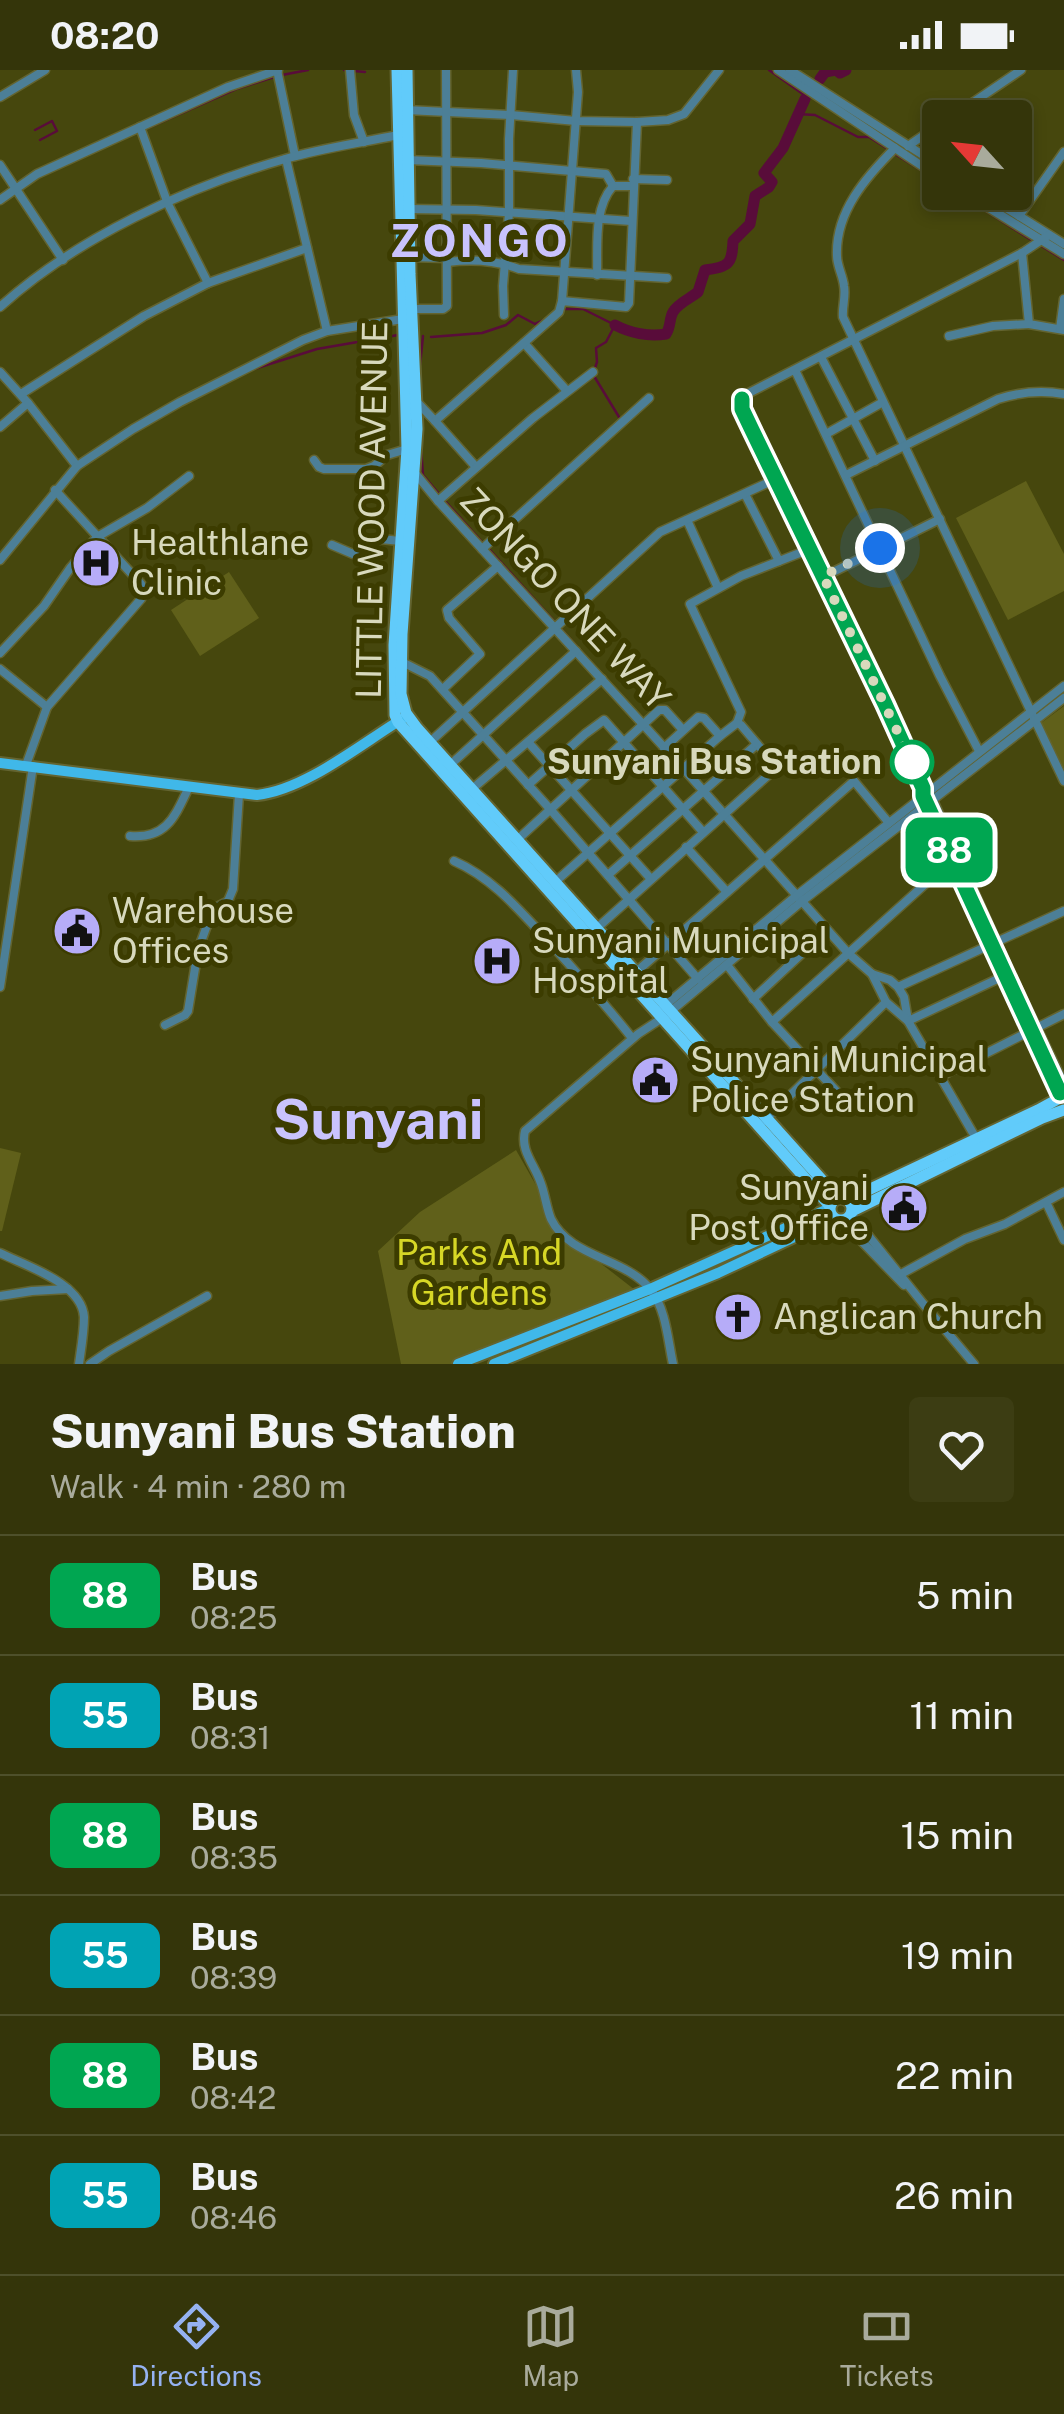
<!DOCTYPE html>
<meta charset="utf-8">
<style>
body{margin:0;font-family:"Public Sans",sans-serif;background:#3c3d13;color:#f1f3f6;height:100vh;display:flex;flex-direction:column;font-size:38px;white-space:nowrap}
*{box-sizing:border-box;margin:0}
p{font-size:32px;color:#a9ab9c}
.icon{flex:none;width:55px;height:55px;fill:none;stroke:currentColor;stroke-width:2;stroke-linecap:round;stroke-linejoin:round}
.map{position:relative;height:1294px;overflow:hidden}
.drawer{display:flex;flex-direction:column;background:#34350a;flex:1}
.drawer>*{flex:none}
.badge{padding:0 20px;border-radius:15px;font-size:35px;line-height:65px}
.needle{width:65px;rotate:297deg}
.tools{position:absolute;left:922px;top:30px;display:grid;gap:20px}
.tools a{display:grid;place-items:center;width:110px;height:110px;border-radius:10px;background:#34350a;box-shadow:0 5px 15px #0003,0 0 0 2px #4e502b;font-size:50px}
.you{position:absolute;width:50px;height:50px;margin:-25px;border:8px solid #fff;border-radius:50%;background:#1a73e8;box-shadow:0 0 0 15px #1a73e833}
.map>.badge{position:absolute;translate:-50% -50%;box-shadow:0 0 0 5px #fff}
.round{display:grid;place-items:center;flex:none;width:105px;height:105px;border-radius:10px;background:#3c3d13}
.headline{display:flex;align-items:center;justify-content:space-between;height:170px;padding:0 50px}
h1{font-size:48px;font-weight:800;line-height:75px}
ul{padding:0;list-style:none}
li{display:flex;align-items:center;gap:30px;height:120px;padding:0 50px;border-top:2px solid #4e502b}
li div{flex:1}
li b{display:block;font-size:38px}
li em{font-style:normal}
li .badge{min-width:110px;font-weight:700;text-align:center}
.status{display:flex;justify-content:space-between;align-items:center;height:70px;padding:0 50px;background:#34350a;direction:ltr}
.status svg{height:28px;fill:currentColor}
.menu{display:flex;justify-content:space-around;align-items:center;height:140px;border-top:2px solid #4e502b;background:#34350a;font-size:28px;color:#a9ab9c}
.menu a{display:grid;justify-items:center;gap:5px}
.menu .active{color:#95b2f1}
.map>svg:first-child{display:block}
</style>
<div class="status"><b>08:20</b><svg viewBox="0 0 49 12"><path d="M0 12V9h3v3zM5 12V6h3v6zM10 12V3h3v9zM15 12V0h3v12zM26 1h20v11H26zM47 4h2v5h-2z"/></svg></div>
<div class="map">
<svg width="1064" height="1294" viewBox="0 0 1064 1294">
<rect width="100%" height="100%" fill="#46470d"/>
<g fill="#60601a">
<path d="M1026 411 1064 484V521L1008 550 956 448Z"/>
<path d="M229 502 259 548 200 586 171 540Z"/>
<path d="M1064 636V699L1041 653Z"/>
<path d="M0 1078 21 1083 2 1161H0Z"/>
<path d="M516 1080 545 1131 554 1157 644 1227 472 1294H401L378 1181 420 1142Z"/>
</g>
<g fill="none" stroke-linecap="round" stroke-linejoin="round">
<g stroke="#590c3a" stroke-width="2.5">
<path d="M344 0 365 2"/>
<path d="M769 0 807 27"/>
<path d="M282 5 308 0"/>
<path d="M797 44 815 45 858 67H869L888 79"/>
<path d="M35 60 52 51 57 61 40 70"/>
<path d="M143 60 236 19 274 7"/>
<path d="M895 84 940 112"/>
<path d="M956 122 1033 171"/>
<path d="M1040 175 1064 190"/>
<path d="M563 239H583L615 255 606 272 596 278 597 292 595 298"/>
<path d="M431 267 482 263 506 255 518 245 535 254 544 250"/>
<path d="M420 295 423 266"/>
<path d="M254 299 317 279 398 265"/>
<path d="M594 306 619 347"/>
<path d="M421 378 423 405 439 424"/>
<path d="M444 430 482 472"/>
<path d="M488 478 637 643"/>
</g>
<g stroke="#590c3a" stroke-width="11">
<path d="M820 9 825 2 836 0 840 3 846 0"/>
<path d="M615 255C630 263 649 267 666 264 671 257 669 249 673 242 678 233 691 228 698 222L705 200C730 197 732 193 733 171L750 154 755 126 769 117 772 112 764 103 783 78 805 29"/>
</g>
<g stroke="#636430" stroke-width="11">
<g id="minor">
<path d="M277 0 295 86"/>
<path d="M350 0 354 45 364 72"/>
<path d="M778 0 940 108"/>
<path d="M790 0 940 96"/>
<path d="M0 27 45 0"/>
<path d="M406 40 511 45 576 51 637 52 668 50 684 44 719 0"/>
<path d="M950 48 1021 0"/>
<path d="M140 57 168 134 208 213"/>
<path d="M908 76 940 54"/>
<path d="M895 78C866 107 835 142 837 186 837 196 843 206 844 216 846 226 842 237 843 247L1064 711"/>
<path d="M286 89 327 261"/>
<path d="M407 90 481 93 606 104 613 116H633"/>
<path d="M0 95 63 190"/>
<path d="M633 109 667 110"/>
<path d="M963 122 1064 184"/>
<path d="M981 122 1064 174"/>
<path d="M0 130 37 104 228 17 278 0"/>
<path d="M409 139 476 140 631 151"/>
<path d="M1019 146 1064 82"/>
<path d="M1049 165 1022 183 745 325 741 333 751 359 911 690 923 718V726L1061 1023"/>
<path d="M1022 183 1029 254 1064 260"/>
<path d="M410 187 446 188"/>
<path d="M447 192C471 189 496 190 519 199L667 208"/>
<path d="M597 205C598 176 593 139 613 116"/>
<path d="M562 231 578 22 576 0"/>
<path d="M0 237C76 168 187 117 285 89 322 78 360 73 398 65"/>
<path d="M412 239H443L447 236 446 0"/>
<path d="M504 245 503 216 509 143V69L513 0"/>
<path d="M1060 259 1064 229"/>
<path d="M949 266 993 256 1029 254"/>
<path d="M524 273 567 321"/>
<path d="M821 287 875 391"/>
<path d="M795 300 940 606 979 681"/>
<path d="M0 302 28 333 77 396"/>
<path d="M21 324 144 246 208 213 307 178"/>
<path d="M418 333 435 351 559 242 562 231 626 237 629 233 637 52"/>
<path d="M435 351 476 397"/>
<path d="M0 357 28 333"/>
<path d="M826 364 883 332"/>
<path d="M314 390 319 397 324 399H366L374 396 387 385 407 379"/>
<path d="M415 403 438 431 683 698 848 883 872 904 890 910 898 917 904 927 908 951 977 1070"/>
<path d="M846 405 998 329C1020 322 1040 320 1064 324"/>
<path d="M745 424 779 491"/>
<path d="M438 431 533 348 593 302"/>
<path d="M687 450 718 518"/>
<path d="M332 475 353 484 381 469 400 471"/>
<path d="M482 479 649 328"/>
<path d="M0 490 77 396 133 359 180 332 303 270 327 261 403 249"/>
<path d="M823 507 940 449"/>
<path d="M0 583 44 536 71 497 97 467 147 438 189 406"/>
<path d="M402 592 430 606 550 739 698 909"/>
<path d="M0 599 47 637"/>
<path d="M443 619 480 584 449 548 447 540 498 496"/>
<path d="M737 653 741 642 690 534 741 506 810 479"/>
<path d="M430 672 660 462 776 409"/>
<path d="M528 672 651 809"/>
<path d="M664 678 698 647 704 648 720 666"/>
<path d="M26 695 47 637 141 529 144 522 141 514 55 420"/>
<path d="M450 695 576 581"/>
<path d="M528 715 585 664 604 650 703 762"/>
<path d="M472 719 602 609"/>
<path d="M932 728 1006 893"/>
<path d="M130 766C167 769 175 746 189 717"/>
<path d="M517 770 659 640H665L683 660"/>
<path d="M686 777 727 822"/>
<path d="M454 791C493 808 520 841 549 872 578 904 606 935 632 968"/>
<path d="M608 805 757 674"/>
<path d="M555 812 720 666 737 653 741 655 775 695 774 700 597 858"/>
<path d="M175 844 213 839 228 831 233 819 239 724"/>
<path d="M727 895 772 952 953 789"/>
<path d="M635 903 854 711 889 753"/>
<path d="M872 904 886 932 908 951 1006 905"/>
<path d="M1016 915 1064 1014"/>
<path d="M0 917 33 696"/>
<path d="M898 917 1064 841"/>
<path d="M753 929 827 860"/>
<path d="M662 938 796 826 1064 616"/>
<path d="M772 952 839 1024"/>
<path d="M165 955 185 945 188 941 198 880 213 839"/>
<path d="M941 1006 1064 944"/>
<path d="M764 1051 886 932"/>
<path d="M1046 1132 1064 1170"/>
<path d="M851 1144 925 1236 974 1294"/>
<path d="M842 1151 904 1215"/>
<path d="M0 1183C26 1196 82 1213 84 1247 84 1263 81 1279 79 1294"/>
<path d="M901 1204 965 1169 1005 1154 1064 1122"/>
<path d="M0 1226 32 1221 68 1219"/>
<path d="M90 1294 109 1281 207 1226"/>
<path d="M673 1294C668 1271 666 1239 651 1220 625 1187 570 1188 551 1149 546 1137 545 1123 540 1111 534 1094 520 1080 525 1061L638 964 664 947 801 832 1064 628"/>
</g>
</g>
<g stroke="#636430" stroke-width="14">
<g id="major">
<path d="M0 693 257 725C305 720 361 674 402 649"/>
<path d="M458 1294 650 1219 830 1138"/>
<path d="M494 1294 718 1203 820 1155 837 1150"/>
</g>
</g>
<g stroke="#636430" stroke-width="15">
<g id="highway">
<path d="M397 0 407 379 394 575 395 645 398 652 830 1136"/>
<path d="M407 0 410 204 417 359 402 564 401 624 406 643 417 658 822 1110 841 1128"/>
<circle cx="841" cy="1139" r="11"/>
<path d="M847 1130 1038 1040 1058 1029"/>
<path d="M852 1141 1042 1048 1064 1040"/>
</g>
</g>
<use href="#minor" stroke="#4c7f97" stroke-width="8"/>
<use href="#major" stroke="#40b8e9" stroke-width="10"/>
<use href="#highway" stroke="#61cbfa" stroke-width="11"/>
</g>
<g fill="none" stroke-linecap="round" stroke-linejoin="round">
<g stroke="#fff" stroke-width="22">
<path id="line" d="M742 329V339L752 360 885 634 923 718V726L1060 1023"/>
</g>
<use href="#line" stroke="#00a651" stroke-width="15"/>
<path stroke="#d8d9bd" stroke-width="10" stroke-dasharray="0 18" d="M880 478 823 506 912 692"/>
</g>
<defs>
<g id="hospital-disc" transform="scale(2.5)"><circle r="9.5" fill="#b6acf8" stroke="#3c3c00"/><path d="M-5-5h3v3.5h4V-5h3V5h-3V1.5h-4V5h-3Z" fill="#111"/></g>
<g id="civic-disc" transform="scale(2.5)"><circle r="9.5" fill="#b6acf8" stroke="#3c3c00"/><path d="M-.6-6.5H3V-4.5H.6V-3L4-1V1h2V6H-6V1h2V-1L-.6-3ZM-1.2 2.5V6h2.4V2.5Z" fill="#111"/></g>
<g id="church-disc" transform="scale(2.5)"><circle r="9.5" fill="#b6acf8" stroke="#3c3c00"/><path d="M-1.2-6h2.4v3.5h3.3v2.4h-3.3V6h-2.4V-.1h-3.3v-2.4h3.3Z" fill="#111"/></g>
</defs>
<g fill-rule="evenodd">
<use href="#hospital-disc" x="96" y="493"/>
<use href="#civic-disc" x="77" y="861"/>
<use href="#hospital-disc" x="497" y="891"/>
<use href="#civic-disc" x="655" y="1010"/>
<use href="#civic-disc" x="904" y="1138"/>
<use href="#church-disc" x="738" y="1247"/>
</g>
<circle fill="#fff" stroke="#00a651" stroke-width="5" cx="912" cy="692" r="20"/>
<g text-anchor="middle" stroke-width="10" stroke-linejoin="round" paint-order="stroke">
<g font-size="35" fill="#d8d9bd" stroke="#3c3c00">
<text transform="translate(372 440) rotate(-89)" y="12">LITTLE WOOD AVENUE</text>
<text transform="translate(565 529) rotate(47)" y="12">ZONGO ONE WAY</text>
</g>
<g font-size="35" fill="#d8d9bd" stroke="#3c3c00" text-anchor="start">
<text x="131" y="485">Healthlane<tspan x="131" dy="40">Clinic</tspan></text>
<text x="112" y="853">Warehouse<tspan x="112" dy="40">Offices</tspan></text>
<text x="532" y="883">Sunyani Municipal<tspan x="532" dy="40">Hospital</tspan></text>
<text x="690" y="1002">Sunyani Municipal<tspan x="690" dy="40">Police Station</tspan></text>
<text x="869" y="1130" text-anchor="end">Sunyani<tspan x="869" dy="40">Post Office</tspan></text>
<text x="773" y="1259">Anglican Church</text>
</g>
<g font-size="35" font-weight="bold" fill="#d8d9bd" stroke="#3c3c00" text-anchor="end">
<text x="882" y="704">Sunyani Bus Station</text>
</g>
<g font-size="35" fill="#d7d726" stroke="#3c3c00">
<text x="479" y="1195">Parks And<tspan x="479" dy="40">Gardens</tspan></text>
</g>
<g font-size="45" font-weight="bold" letter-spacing="2.5" fill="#c9c3fd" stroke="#3c3c00">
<text x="480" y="187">ZONGO</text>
</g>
<g font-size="55" font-weight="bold" fill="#c9c3fd" stroke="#3c3c00">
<text x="378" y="1069">Sunyani</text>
</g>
</g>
</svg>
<div class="tools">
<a><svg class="needle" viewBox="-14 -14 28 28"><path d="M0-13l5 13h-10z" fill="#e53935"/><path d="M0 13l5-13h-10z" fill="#a9ab9c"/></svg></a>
</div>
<div class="you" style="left:880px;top:478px"></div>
<b class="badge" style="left:949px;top:780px;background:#00a651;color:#fff">88</b>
</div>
<section class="drawer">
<div class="headline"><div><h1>Sunyani Bus Station</h1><p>Walk · 4 min · 280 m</p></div><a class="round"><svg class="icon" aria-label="heart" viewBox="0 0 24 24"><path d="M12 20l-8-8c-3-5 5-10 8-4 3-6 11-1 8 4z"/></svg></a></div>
<ul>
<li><span class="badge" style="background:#00a651;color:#fff">88</span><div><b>Bus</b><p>08:25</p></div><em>5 min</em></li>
<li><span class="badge" style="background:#00a3b4;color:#fff">55</span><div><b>Bus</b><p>08:31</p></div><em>11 min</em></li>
<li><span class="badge" style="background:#00a651;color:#fff">88</span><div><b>Bus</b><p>08:35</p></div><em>15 min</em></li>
<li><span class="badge" style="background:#00a3b4;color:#fff">55</span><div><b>Bus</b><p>08:39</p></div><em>19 min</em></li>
<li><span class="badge" style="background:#00a651;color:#fff">88</span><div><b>Bus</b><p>08:42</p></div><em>22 min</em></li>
<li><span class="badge" style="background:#00a3b4;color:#fff">55</span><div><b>Bus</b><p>08:46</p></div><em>26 min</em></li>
</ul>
</section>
<nav class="menu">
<a class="active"><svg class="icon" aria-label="directions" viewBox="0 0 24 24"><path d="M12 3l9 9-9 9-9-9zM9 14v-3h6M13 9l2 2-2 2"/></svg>Directions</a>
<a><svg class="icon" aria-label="map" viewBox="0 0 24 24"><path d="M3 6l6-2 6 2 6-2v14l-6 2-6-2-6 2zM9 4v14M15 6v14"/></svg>Map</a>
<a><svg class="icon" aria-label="tickets" viewBox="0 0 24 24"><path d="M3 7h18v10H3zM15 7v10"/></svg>Tickets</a>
</nav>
